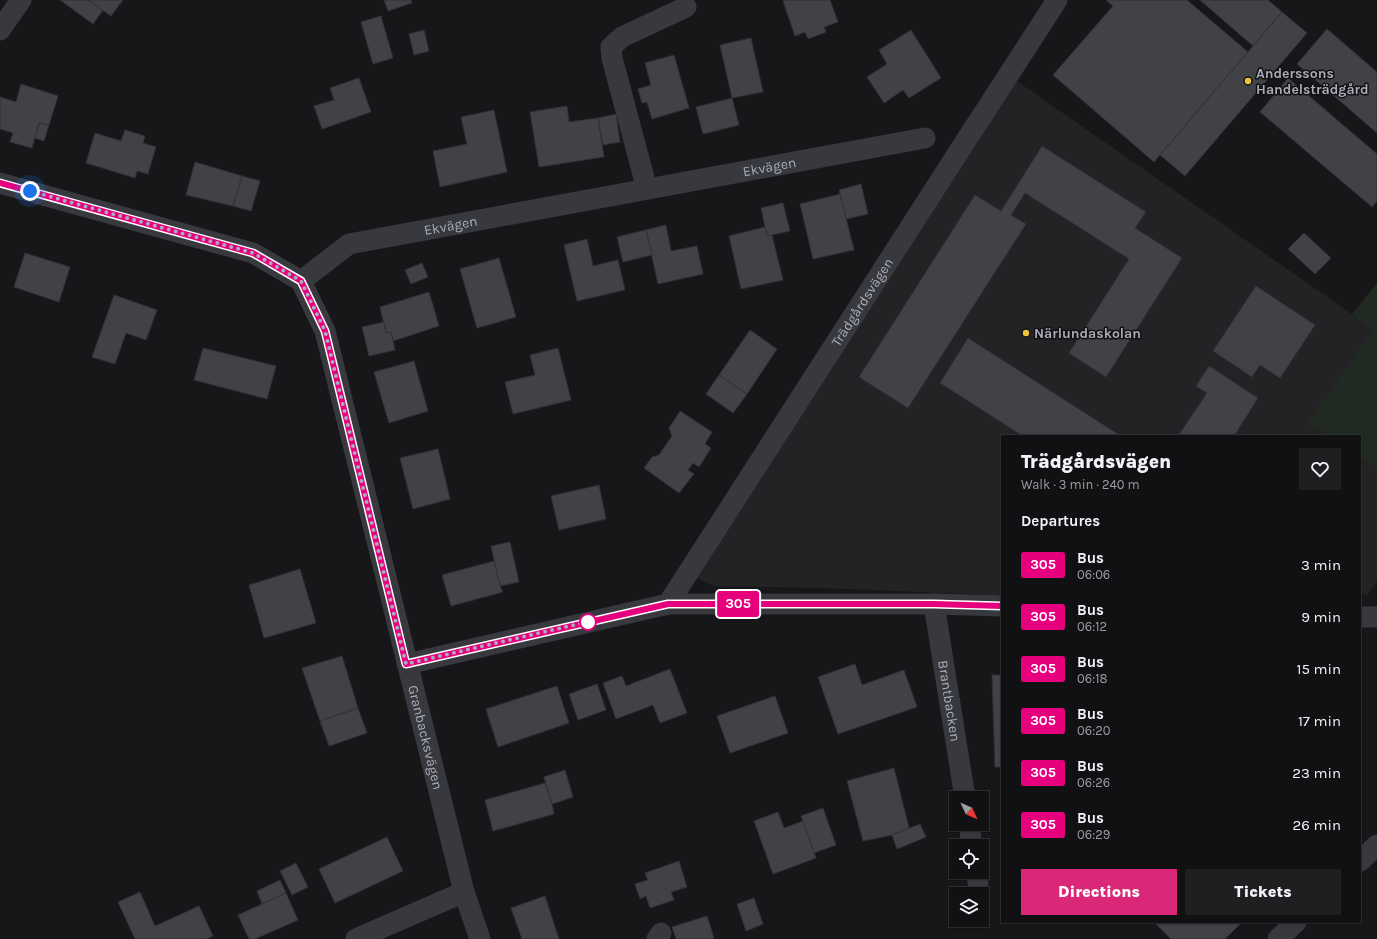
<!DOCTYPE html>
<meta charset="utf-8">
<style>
body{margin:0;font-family:Karla,sans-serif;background:#1e1f21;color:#f1f3f6;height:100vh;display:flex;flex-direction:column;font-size:15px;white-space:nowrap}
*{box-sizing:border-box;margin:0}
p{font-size:13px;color:#9c9da0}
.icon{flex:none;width:22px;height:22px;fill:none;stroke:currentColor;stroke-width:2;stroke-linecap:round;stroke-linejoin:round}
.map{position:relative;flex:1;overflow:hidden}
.sheet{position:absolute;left:1001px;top:435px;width:360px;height:488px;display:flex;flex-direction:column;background:#111113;border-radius:0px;box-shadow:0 1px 3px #0004,0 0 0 1px #303133}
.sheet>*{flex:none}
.badge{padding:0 8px;border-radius:3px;font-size:14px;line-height:26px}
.needle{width:26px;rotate:134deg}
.fabs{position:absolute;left:949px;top:791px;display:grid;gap:8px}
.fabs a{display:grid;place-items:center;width:40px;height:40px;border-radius:0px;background:#111113;box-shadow:0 1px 3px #0004,0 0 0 1px #303133;font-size:20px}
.you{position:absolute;width:20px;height:20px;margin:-10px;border:3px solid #fff;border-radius:50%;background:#1a73e8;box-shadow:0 0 0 6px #1a73e833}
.map>.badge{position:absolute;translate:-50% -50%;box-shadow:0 0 0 2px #fff}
h2{padding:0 20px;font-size:15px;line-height:36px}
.round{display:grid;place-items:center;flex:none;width:42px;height:42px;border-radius:0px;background:#1e1f21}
.head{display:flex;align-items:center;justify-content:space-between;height:68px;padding:0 20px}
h1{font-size:19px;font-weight:800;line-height:30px}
.primary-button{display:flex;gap:8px;margin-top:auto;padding:8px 20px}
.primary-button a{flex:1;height:46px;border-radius:0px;background:#db2777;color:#fff;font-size:16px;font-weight:800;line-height:46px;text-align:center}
.primary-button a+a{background:#1e1f21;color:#f1f3f6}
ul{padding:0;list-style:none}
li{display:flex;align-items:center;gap:12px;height:52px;padding:0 20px}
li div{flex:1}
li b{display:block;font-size:15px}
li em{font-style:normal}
li .badge{min-width:44px;font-weight:700;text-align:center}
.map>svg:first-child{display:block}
</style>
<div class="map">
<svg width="1377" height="939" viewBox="0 0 1377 939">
<rect width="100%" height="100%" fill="#171719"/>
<path fill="#232326" d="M1008 75 1352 314 1377 332V581L1367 596 1360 592V436H1002V596L993 595 823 588 714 586 687 573Z"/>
<path fill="#212923" d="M1377 283V469L1360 458V436H1327L1308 423 1373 330 1352 314Z"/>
<g fill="#414246" stroke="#323135">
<path d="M60 0H88L103 10 93 24Z"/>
<path d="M88 0H123L111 16Z"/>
<path d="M384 0H411L412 3 388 11Z"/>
<path d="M785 0H830L838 22 824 27 826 32 808 39 805 32 795 36 783 1Z"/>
<path d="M1106 0H1187L1248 52 1154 162 1053 75 1113 6Z"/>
<path d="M1200 0H1268L1282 12 1253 46Z"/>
<path d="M1282 12 1307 33 1185 176 1160 155Z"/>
<path d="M381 16 393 58 373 64 361 22Z"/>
<path d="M1327 29 1377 72V133L1297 64Z"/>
<path d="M424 30 429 51 414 55 409 34Z"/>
<path d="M911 30 941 78 909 98 903 90 884 103 867 77 887 64 879 50Z"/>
<path d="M751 38 763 92 732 98 720 45Z"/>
<path d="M674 55 689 108 652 119 647 102 642 103 638 89 651 85 645 63Z"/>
<path d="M359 78 371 112 322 129 314 106 334 100 330 88Z"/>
<path d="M1288 78 1377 154V201L1372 207 1260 112Z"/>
<path d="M21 84 58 96 49 125 39 123 32 148 10 142 13 133 0 129V97L16 102Z"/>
<path d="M732 98 739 125 703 134 696 107Z"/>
<path d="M567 106 569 122 598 118 604 157 539 167 530 112Z"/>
<path d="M494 110 507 172 440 187 433 151 467 144 461 117Z"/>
<path d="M616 114 620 142 603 145 598 118Z"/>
<path d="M39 123 49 125 44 141 35 138Z"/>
<path d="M125 130 145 136 143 143 156 147 148 174 137 171 135 178 86 163 95 133 121 141Z"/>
<path d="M1042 146 1146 212 1135 228 1182 258 1106 377 1069 353 1129 259 1025 193 1011 215 1026 224 908 408 859 377 975 195 1001 211Z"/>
<path d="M195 162 242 176 233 206 186 195Z"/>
<path d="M242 176 260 181 251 211 233 206Z"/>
<path d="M861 184 868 214 846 219 839 190Z"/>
<path d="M840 194 854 250 813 259 800 204Z"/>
<path d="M783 203 790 231 767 236 761 208Z"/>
<path d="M666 225 671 251 697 246 703 274 658 284 646 230Z"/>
<path d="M765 227 767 236 772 235 783 280 741 289 729 236Z"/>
<path d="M646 230 652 255 623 262 617 237Z"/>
<path d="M1304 233 1331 258 1315 274 1288 249Z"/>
<path d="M587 239 593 266 618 260 625 290 577 301 564 245Z"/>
<path d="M25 253 70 267 59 302 14 287Z"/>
<path d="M499 258 516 317 477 328 460 269Z"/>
<path d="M422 263 428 277 411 284 405 270Z"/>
<path d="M1256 286 1315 325 1280 378 1260 365 1252 377 1213 351Z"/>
<path d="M429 292 439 326 393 341 391 332 386 333 380 307Z"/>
<path d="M114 295 157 310 146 340 126 333 115 364 92 357Z"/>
<path d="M384 322 386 333 391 332 395 350 369 356 362 327Z"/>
<path d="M750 330 777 349 747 394 719 375Z"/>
<path d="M968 338 1121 436H1023L940 383Z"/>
<path d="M203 348 276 366 267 399 194 380Z"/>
<path d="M558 348 571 400 513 414 505 382 535 375 530 355Z"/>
<path d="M414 361 428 411 389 423 374 372Z"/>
<path d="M1209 366 1258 398 1234 436H1178L1207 393 1196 386Z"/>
<path d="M719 375 747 394 733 413 706 394Z"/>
<path d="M680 411 712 432 705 444 711 448 699 467 693 463 688 470 694 474 679 493 644 468 652 457 659 455 672 436 669 428Z"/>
<path d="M438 449 450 499 413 509 400 458Z"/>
<path d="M599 485 606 519 559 530 551 496Z"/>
<path d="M510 542 519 582 500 586 491 546Z"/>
<path d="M494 561 500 586 503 592 451 606 442 575Z"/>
<path d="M300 569 316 623 264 638 249 585Z"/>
<path d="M342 656 358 708 320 721 302 668Z"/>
<path d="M855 664 862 685 904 670 917 707 838 734 818 677Z"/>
<path d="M670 669 687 713 660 723 653 705 616 719 603 683 622 676 626 686Z"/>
<path d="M992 675H1002V767H995Z"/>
<path d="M597 684 606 710 578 720 569 694Z"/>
<path d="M557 686 569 723 498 747 486 709Z"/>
<path d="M775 696 788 733 730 753 717 716Z"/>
<path d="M358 708 367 733 329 746 320 721Z"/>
<path d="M894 768 909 828 892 835 863 841 847 781Z"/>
<path d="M565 770 573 797 552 804 544 777Z"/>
<path d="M545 783 552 804 554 814 493 831 485 800Z"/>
<path d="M823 808 836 845 814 853 801 816Z"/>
<path d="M778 812 784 828 803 821 816 858 773 874 754 821Z"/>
<path d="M920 824 926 837 897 849 892 835Z"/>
<path d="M387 837 403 871 335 903 319 869Z"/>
<path d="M679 861 687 887 671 892 674 900 650 908 646 896 640 899 635 884 648 880 645 873Z"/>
<path d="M296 863 308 887 292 895 280 871Z"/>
<path d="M280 880 286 893 262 904 257 891Z"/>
<path d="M140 892 155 926 199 906 213 936 206 939H135L118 902Z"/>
<path d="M286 893 298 920 255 939H249L238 915Z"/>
<path d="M545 896 559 939H522L511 908Z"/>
<path d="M754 898 763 924 746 931 737 904Z"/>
<path d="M707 916 714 938 710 939H676L672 927Z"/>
<path d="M1158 922H1196L1198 925 1201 922H1238L1240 924 1225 939H1171L1156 924Z"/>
</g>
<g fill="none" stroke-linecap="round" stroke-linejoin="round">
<g stroke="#38393e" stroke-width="21">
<path d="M0 30 21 0"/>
<path d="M0 183 253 253 301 281"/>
<path d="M647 189 612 58 611 47 622 37 686 7"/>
<path id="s1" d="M301 281 325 331 464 892 480 939"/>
<path id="s2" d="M301 281 349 244 925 138"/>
<path id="s3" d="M668 604 956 156 1057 0"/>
<path id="s4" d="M934 604 965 798"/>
<path d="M1360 617H1377"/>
<path d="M407 664 668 604H934L1002 606"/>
<path d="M969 824 972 846"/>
<path d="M1360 861 1377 845"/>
<path d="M977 872 978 882"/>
<path d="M356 939 464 892"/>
<path d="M657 939 661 933"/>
<path d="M1278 939 1296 922"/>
</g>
</g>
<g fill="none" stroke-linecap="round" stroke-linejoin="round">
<g stroke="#fff" stroke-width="9">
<path id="line" d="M0 183 253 253 301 281 325 331 406 664 668 604H934L1002 606"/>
</g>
<use href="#line" stroke="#e6007e" stroke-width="6"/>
<path stroke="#aaadb9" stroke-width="4" stroke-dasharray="0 7.2" d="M30 191 253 253 301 281 325 331 406 664 591 621 588 622"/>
</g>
<g fill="#edc33b" stroke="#121214" stroke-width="1.5">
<circle cx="1248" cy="81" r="4"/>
<circle cx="1026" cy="333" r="4"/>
</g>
<circle fill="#fff" stroke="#e6007e" stroke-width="2" cx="588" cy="622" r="8"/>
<g text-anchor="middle" stroke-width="3" stroke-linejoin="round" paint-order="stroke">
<g font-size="14" font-weight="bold" fill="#aaadb9" stroke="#121214" text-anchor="start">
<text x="1256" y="78">Anderssons<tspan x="1256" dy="16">Handelsträdgård</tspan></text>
<text x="1034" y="338">Närlundaskolan</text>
</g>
<g font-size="14" fill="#aaadb9" stroke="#121214">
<text dy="5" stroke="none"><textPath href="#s2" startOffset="488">Ekvägen</textPath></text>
<text dy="5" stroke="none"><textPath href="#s2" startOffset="164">Ekvägen</textPath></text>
<text dy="5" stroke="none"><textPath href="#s3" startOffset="359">Trädgårdsvägen</textPath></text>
<text dy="5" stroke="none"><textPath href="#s4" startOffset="98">Brantbacken</textPath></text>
<text dy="5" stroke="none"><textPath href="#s1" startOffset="474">Granbacksvägen</textPath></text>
</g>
</g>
</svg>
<div class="fabs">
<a><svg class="needle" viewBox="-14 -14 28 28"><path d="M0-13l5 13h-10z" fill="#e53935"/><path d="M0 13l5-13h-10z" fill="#9c9da0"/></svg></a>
<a><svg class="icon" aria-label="locate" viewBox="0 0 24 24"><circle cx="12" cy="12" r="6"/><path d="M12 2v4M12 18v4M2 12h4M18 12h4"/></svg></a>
<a><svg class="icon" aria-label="layers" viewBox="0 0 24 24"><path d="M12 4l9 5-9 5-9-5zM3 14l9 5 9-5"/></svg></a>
</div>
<div class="you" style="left:30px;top:191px"></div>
<b class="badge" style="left:738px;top:604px;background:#e6007e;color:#fff">305</b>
<section class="sheet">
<div class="head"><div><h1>Trädgårdsvägen</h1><p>Walk · 3 min · 240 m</p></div><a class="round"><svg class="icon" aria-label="heart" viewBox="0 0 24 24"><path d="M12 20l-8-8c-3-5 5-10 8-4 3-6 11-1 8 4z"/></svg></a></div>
<h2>Departures</h2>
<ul>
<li><span class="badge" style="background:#e6007e;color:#fff">305</span><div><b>Bus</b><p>06:06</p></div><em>3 min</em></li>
<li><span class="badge" style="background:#e6007e;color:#fff">305</span><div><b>Bus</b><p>06:12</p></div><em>9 min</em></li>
<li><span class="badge" style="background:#e6007e;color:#fff">305</span><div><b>Bus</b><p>06:18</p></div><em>15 min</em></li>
<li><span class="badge" style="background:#e6007e;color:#fff">305</span><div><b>Bus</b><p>06:20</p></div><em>17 min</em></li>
<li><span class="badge" style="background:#e6007e;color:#fff">305</span><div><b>Bus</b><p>06:26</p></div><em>23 min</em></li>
<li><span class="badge" style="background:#e6007e;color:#fff">305</span><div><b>Bus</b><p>06:29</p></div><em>26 min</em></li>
</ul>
<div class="primary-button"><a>Directions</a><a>Tickets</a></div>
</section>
</div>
